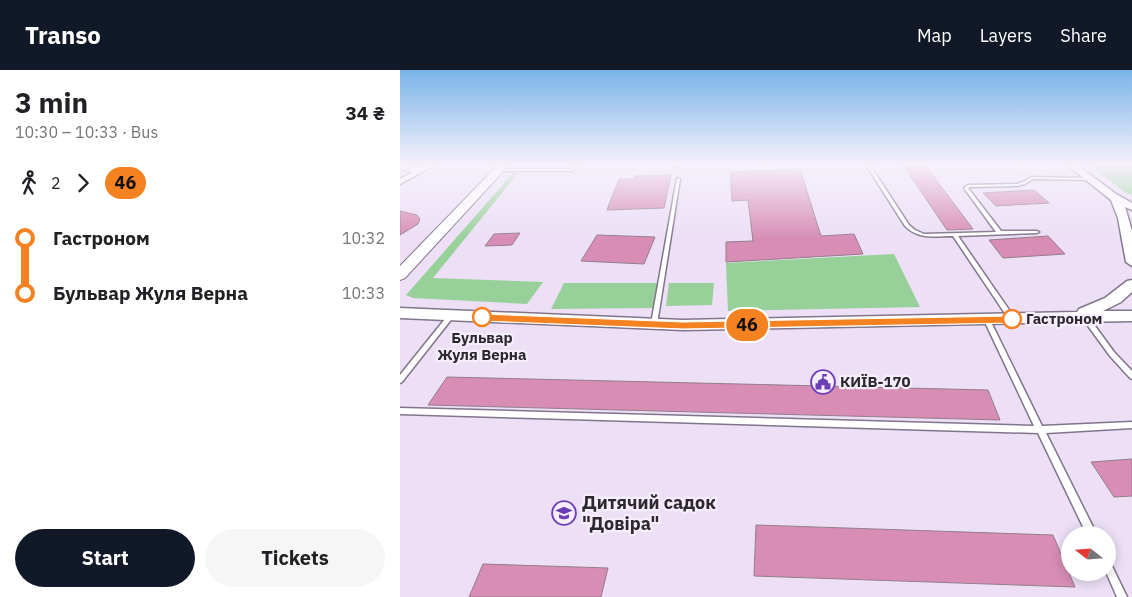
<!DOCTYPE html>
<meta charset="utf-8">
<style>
body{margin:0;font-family:"IBM Plex Sans",sans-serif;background:#f6f6f6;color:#202124;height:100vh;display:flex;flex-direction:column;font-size:19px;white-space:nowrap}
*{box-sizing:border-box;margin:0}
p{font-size:16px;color:#757577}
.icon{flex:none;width:28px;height:28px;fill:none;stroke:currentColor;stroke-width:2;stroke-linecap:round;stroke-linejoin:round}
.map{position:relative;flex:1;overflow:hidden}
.side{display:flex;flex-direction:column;background:#fff;width:400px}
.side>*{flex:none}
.badge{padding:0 10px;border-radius:16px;font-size:18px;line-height:32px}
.needle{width:32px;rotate:287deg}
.controls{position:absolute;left:661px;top:456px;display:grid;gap:10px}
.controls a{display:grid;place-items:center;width:55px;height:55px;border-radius:50%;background:#fff;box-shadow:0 2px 12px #0003;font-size:25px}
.map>.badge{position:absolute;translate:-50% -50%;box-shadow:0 0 0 2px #fff}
.legs{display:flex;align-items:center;gap:8px;height:55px;padding:0 15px;font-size:16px}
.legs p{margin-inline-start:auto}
.summary{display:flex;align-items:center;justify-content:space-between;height:85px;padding:0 15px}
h1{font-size:28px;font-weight:700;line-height:38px}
.button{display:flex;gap:10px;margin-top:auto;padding:10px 15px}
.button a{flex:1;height:58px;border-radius:30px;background:#111827;color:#fff;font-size:20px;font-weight:700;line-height:58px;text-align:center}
.button a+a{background:#f6f6f6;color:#202124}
ul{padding:0 15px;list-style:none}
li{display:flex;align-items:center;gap:18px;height:55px;font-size:19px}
li i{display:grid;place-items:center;width:8px;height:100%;margin:0 6px;background:currentColor}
li i::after{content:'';width:12px;height:12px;margin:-6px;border:4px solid;border-radius:50%;background:#fff}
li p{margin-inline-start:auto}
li:first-child i{background:linear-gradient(#0000 50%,currentColor 0)}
li:last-child i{background:linear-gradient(currentColor 50%,#0000 0)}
header{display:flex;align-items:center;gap:30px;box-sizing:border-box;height:70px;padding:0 25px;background:#111827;color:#fff}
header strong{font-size:24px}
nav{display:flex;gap:28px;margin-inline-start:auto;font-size:18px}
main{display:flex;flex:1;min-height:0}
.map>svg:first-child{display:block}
</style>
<header>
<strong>Transo</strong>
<nav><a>Map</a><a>Layers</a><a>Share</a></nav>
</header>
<main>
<section class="side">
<div class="summary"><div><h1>3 min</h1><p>10:30 – 10:33 · Bus</p></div><b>34 ₴</b></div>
<div class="legs"><svg class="icon" aria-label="walk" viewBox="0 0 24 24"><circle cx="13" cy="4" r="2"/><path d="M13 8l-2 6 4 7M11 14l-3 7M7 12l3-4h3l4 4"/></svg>2<svg class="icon" aria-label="forward" viewBox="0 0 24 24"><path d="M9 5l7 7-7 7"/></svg><b class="badge" style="background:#f58220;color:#111">46</b></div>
<ul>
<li><i style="color:#f58220"></i><b>Гастроном</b><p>10:32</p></li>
<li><i style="color:#f58220"></i><b>Бульвар Жуля Верна</b><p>10:33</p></li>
</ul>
<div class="button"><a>Start</a><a>Tickets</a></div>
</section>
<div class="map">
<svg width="732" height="527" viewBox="0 0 732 527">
<rect width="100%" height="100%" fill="#ecdff6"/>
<g fill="#98d099">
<path d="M689 95H732V125L726 123Z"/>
<path d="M119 102 33 208 143 212 127 234 13 228 6 225 113 103Z"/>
<path d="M494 184 520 237 328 241 326 193Z"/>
<path d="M164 213H258L253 238 151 239Z"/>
<path d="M269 213H314L312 235 266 236Z"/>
</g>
<g fill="#d78db4" stroke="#957d89">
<path d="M503 95H525L573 159 547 160Z"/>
<path d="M400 99 421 166 454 164 463 184 326 192V172L353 171 348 130 332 131 330 102Z"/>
<path d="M271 105 264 138 207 140 219 109H234L235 106Z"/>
<path d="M634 120 649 133 596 136 583 123Z"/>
<path d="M0 141 17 145 20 149 18 154 0 165Z"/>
<path d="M120 163 112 175 85 176 94 164Z"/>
<path d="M197 165 255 167 244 194 181 191Z"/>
<path d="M648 166 665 184 603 188 589 170Z"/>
<path d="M47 307 588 320 600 350 28 335Z"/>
<path d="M732 389V426L714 427 691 392Z"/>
<path d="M356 455 653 465 675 517 354 506Z"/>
<path d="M83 494 208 498 201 527H69Z"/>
</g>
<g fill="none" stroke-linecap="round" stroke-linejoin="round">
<g stroke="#81758a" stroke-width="3">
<g id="service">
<path d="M173 95H177L173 101H100L98 100 100 99H171Z"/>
<path d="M274 95H278V97L275 98Z"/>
<path d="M466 95H470L509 155 515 160 524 164 596 162 564 118 568 115 617 114 623 112 632 107 690 108 692 109 690 110 633 109 625 114 617 116 570 117 568 118 601 161H637L639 162 637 163 558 166 614 247 615 249 612 251H610L553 166C534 166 519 170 505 156Z"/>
<path d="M277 108 280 109 257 254 254 256 251 254Z"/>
<path d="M49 244H51L54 246 2 312 0 313V305Z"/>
<path d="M683 245H687L714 282 732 301V309L730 308 710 286 683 249 682 247Z"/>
<path d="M585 248H587L590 250 642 356 732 352V358L646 363 697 465H687L638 363 0 344V338L634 356 584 250Z"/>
<path d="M708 492 711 494 727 527H717L706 502H708Z"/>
</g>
</g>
<g stroke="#81758a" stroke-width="3">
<path id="minor" d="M0 95 19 98 25 95H35L0 114V109L13 102 0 99Z"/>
</g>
<g stroke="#81758a" stroke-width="3">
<g id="tertiary">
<path d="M667 95H677L716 124 732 133V140L725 137 732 161V196L726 192 718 148 711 130Z"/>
<path d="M732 210V222L721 232 703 241H732V251L283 260 0 248V238L283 250 677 242 679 239 705 228 727 211Z"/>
</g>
</g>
<g stroke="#81758a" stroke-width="2">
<path id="secondary" d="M98 95H109L5 208 0 210V196Z"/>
</g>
<use href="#service" fill="#fff" fill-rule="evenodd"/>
<use href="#minor" fill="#fff" fill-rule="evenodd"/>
<use href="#tertiary" fill="#fff" fill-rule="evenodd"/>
<use href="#secondary" fill="#fff" fill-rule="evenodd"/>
</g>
<linearGradient id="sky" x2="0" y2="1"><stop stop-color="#79b4e9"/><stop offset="0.56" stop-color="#f6f1fb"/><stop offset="1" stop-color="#f6f1fb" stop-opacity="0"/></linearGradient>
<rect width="732" height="169" fill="url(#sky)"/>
<path fill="#f58220" stroke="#fff" d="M82 244 283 252 612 246 616 249 612 253 283 259 82 251 77 247Z"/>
<defs>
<g id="civic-ring" transform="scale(1.25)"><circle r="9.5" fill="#f6eefc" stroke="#6d3fb6" stroke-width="1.5"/><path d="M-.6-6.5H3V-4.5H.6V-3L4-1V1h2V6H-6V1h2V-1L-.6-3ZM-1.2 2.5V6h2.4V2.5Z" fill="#6d3fb6"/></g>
<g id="school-ring" transform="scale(1.25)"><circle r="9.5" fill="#f6eefc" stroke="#6d3fb6" stroke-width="1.5"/><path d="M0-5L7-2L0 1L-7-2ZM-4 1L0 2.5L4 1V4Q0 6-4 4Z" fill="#6d3fb6"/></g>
</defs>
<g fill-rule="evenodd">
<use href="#civic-ring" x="423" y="312"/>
<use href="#school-ring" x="164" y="443"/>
</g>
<g fill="#fff" stroke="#f58220" stroke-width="2.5">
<circle cx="82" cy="247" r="9"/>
<circle cx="612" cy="249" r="9"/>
</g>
<g text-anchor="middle" stroke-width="4.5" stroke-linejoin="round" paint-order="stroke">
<g font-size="15" font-weight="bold" fill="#2d2830" stroke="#f6eefc" text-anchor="start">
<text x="626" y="254">Гастроном</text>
<text x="82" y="273" text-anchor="middle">Бульвар<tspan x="82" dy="17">Жуля Верна</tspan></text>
</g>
<g font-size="15" font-weight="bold" fill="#2d2830" stroke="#f6eefc" text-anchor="start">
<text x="440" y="317">КИЇВ-170</text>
</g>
<g font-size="18" font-weight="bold" fill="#2d2830" stroke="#f6eefc" text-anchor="start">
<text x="182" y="439">Дитячий садок<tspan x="182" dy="21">"Довіра"</tspan></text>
</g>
</g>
</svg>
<div class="controls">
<a><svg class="needle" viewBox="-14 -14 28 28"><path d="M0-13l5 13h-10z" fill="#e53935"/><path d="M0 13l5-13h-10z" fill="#757577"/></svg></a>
</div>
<b class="badge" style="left:347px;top:255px;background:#f58220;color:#111">46</b>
</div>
</main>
